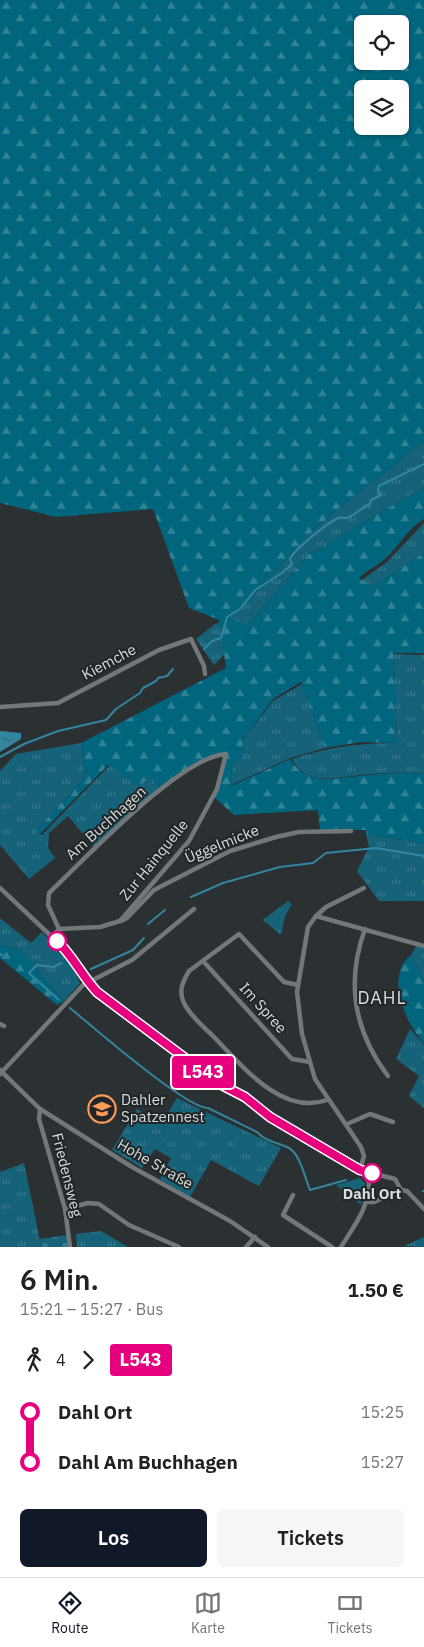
<!DOCTYPE html>
<html lang="de">
<meta charset="utf-8">
<style>
body{margin:0;font-family:"IBM Plex Sans",sans-serif;background:#f6f6f6;color:#202124;height:100vh;display:flex;flex-direction:column;font-size:19px;white-space:nowrap}
*{box-sizing:border-box;margin:0}
p{font-size:16px;color:#757577}
.icon{flex:none;width:28px;height:28px;fill:none;stroke:currentColor;stroke-width:2;stroke-linecap:round;stroke-linejoin:round}
.map{position:relative;height:1247px;overflow:hidden}
.side{display:flex;flex-direction:column;background:#fff;flex:1}
.side>*{flex:none}
.badge{padding:0 10px;border-radius:4px;font-size:18px;line-height:32px}
.tools{position:absolute;left:354px;top:15px;display:grid;gap:10px}
.tools a{display:grid;place-items:center;width:55px;height:55px;border-radius:8px;background:#fff;box-shadow:0 1px 4px #0004;font-size:25px}
.map>.badge{position:absolute;translate:-50% -50%;box-shadow:0 0 0 2px #fff}
.legs{display:flex;align-items:center;gap:8px;height:55px;padding:0 20px;font-size:16px}
.legs p{margin-inline-start:auto}
.summary{display:flex;align-items:center;justify-content:space-between;height:85px;padding:0 20px}
h1{font-size:28px;font-weight:600;line-height:38px}
.action{display:flex;gap:10px;margin-top:auto;padding:10px 20px}
.action a{flex:1;height:58px;border-radius:8px;background:#111827;color:#fff;font-size:20px;font-weight:600;line-height:58px;text-align:center}
.action a+a{background:#f6f6f6;color:#202124}
ul{padding:0 20px;list-style:none}
li{display:flex;align-items:center;gap:18px;height:50px;font-size:19px}
li i{display:grid;place-items:center;width:8px;height:100%;margin:0 6px;background:currentColor}
li i::after{content:'';width:12px;height:12px;margin:-6px;border:4px solid;border-radius:50%;background:#fff}
li p{margin-inline-start:auto}
li:first-child i{background:linear-gradient(#0000 50%,currentColor 0)}
li:last-child i{background:linear-gradient(currentColor 50%,#0000 0)}
.dock{display:flex;justify-content:space-around;align-items:center;height:70px;border-top:1px solid #e0e0e0;background:#fff;font-size:14px;color:#757577}
.dock a{display:grid;justify-items:center;gap:2px}
.dock .active{color:#111827}
.map>svg:first-child{display:block}
</style>
<div class="map">
<svg width="424" height="1247" viewBox="0 0 424 1247">
<defs>
<pattern id="grass-tufts" width="24" height="20" patternUnits="userSpaceOnUse" patternTransform="scale(1.25)"><rect width="24" height="20" fill="#166379"/><path d="M3 7l-1-3M5 7V3M7 7l1-3M15 17l-1-3M17 17v-4M19 17l1-3" fill="none" stroke="#37798c"/></pattern>
<pattern id="forest-firs" width="22" height="20" patternUnits="userSpaceOnUse" patternTransform="scale(1.25)"><rect width="22" height="20" fill="#00657d"/><path d="M5 1l3.5 6h-7zM16 11l3.5 6h-7z" fill="#318295"/></pattern>
<pattern id="cemetery-stones" width="16" height="16" patternUnits="userSpaceOnUse" patternTransform="scale(1.25)"><rect width="16" height="16" fill="#166379"/><path d="M2 7V4a2 2 0 0 1 4 0v3zM10 15v-3a2 2 0 0 1 4 0v3z" fill="#37798c"/></pattern>
<pattern id="water-ripples" width="26" height="14" patternUnits="userSpaceOnUse" patternTransform="scale(1.25)"><rect width="26" height="14" fill="#34859f"/><path d="M2 4q2-2 4 0t4 0M15 11q2-2 4 0t4 0" fill="none" stroke="#396a7a"/></pattern>
</defs>
<rect width="100%" height="100%" fill="#2b3133"/>
<g fill="url(#grass-tufts)">
<path d="M424 441V487L309 554 247 626 230 617 321 523Z"/>
<path d="M424 523V553L373 586 362 580 387 562Z"/>
<path d="M221 622 232 647 214 665 196 639 215 624Z"/>
<path d="M394 654 424 655V774C406 772 387 773 370 774 344 776 306 789 292 759 328 747 360 743 397 743Z"/>
<path d="M302 684 325 748 290 758 231 785 232 765 244 754 243 741 273 701Z"/>
<path d="M81 743 85 777 35 832 42 835 110 765 150 777 160 788 94 847 68 816 49 833 48 848 55 858 29 879 0 845V771L16 754Z"/>
<path d="M366 834 424 844V901H379L357 871 369 847Z"/>
<path d="M288 901 292 904 285 916 281 935 263 920Z"/>
<path d="M0 918 31 943 42 932 71 962 80 983 64 1001 19 949 0 945Z"/>
<path d="M417 945 424 947V981L411 955Z"/>
<path d="M410 1029 424 1045V1108L409 1096 419 1076 396 1059Z"/>
<path d="M177 1098 281 1148 259 1186 211 1160 190 1197 160 1179 171 1158 155 1149 142 1168 112 1150 137 1109 161 1124Z"/>
<path d="M24 1163 39 1236 31 1241V1247H0V1172Z"/>
<path d="M360 1178 365 1184 361 1205 336 1185Z"/>
<path d="M101 1231 128 1247H77L76 1234Z"/>
<path d="M424 1237V1247L404 1246Z"/>
</g>
<g fill="url(#forest-firs)" fill-rule="evenodd">
<path d="M0 0H424V441L321 523 230 617 248 625 309 554 424 487V519C407 529 399 546 385 559 377 566 367 570 359 578L373 586 424 553V653H394L397 743 360 742 325 748 301 682 273 699 243 741 244 754 232 765 231 786 290 759C308 789 340 777 369 775 387 773 406 772 424 774V844L366 834V830H320L318 810 234 815 214 797 226 754C201 754 179 774 160 788L150 777 139 786 108 765 40 834 35 832 85 777 81 743 226 668 219 620 189 608 153 509 56 517 0 503ZM362 24H400V61H362ZM362 89H400V126H362Z"/>
<path d="M0 945 19 949 64 1001 57 1005 0 958Z"/>
<path d="M411 955 424 981V1044C406 1023 384 976 411 955Z"/>
</g>
<path fill="url(#cemetery-stones)" d="M67 1235 69 1247H31V1241L39 1236 40 1239Z"/>
<path fill="url(#water-ripples)" d="M0 731 21 733V739L0 752Z"/>
<g fill="none" stroke-linecap="round" stroke-linejoin="round">
<g stroke="#34859f" stroke-width="2">
<path d="M204 649 212 641 221 638 227 617 240 609 255 590 282 573 292 564 290 559C294 549 328 523 338 518 340 517 343 518 346 518 354 516 362 507 370 504L371 500 381 495 378 491 379 486 424 464"/>
<path d="M0 757 24 744 58 731 106 720 116 709 140 693 143 688 156 681 158 678 167 676 173 669"/>
<path d="M191 897 223 883 280 867 313 863 326 853 376 848 424 856"/>
<path d="M148 924 165 910"/>
<path d="M0 954 2 955"/>
<path d="M91 969 133 950 144 938"/>
<path d="M59 1000 29 973 37 965 53 967 62 963"/>
<path d="M70 1008C93 1027 186 1108 208 1108L257 1132C266 1142 277 1142 289 1148 300 1154 305 1178 310 1190L346 1180"/>
<path d="M423 1191H424"/>
</g>
<g stroke="#72787a" stroke-width="4.5">
<path d="M0 707 58 703 159 650 191 639 204 666 205 674"/>
<path d="M0 888 67 951 83 976 97 992 218 1083 245 1097 270 1117 360 1170 395 1179 401 1190 407 1191 424 1209"/>
<path d="M316 916 326 907 364 888"/>
<path d="M121 921 127 918 154 890 230 851 276 837 299 832 351 831"/>
<path d="M365 929C346 981 354 1031 388 1076"/>
<path d="M53 936 59 929 48 905 49 893C84 860 181 756 226 754L217 789 189 841 120 921 100 927 59 929"/>
<path d="M203 961 292 1059 310 1062"/>
<path d="M298 985 284 982 239 934 189 971C183 981 178 991 184 1003 190 1016 204 1027 214 1037 242 1066 282 1116 327 1100"/>
<path d="M0 1024 4 1026"/>
<path d="M0 1070 40 1109 132 1167 230 1221 268 1247"/>
<path d="M0 1074 83 985 132 960 194 909"/>
<path d="M40 1109 39 1119 65 1209 70 1247"/>
<path d="M347 1124 370 1114 393 1122"/>
<path d="M360 1170 364 1156 361 1147 315 1079 302 1034 297 992 308 927 316 916 424 946"/>
<path d="M293 1195 283 1215 332 1247"/>
<path d="M366 1202H374L401 1190"/>
<path d="M65 1209 88 1203 99 1204 129 1225 179 1247"/>
<path d="M246 1247 255 1237"/>
<path d="M341 1247C354 1226 369 1208 369 1182L361 1171"/>
</g>
</g>
<g fill="none" stroke-linecap="round" stroke-linejoin="round">
<g stroke="#fff" stroke-width="11">
<path id="line-1" d="M57 941C73 956 82 976 97 992L218 1083 245 1097 270 1117 360 1170 372 1173"/>
</g>
<use href="#line-1" stroke="#e6007e" stroke-width="8"/>
</g>
<defs>
<g id="school-ring" transform="scale(1.4375)"><circle r="9.5" fill="#212729" stroke="#ff9b59" stroke-width="1.5"/><path d="M0-5L7-2L0 1L-7-2ZM-4 1L0 2.5L4 1V4Q0 6-4 4Z" fill="#ff9b59"/></g>
</defs>
<g fill-rule="evenodd">
<use href="#school-ring" x="102" y="1109"/>
</g>
<g fill="#fff" stroke="#e6007e" stroke-width="2.5">
<circle cx="57" cy="941" r="9"/>
<circle cx="372" cy="1173" r="9"/>
</g>
<g text-anchor="middle" stroke-width="4" stroke-linejoin="round" paint-order="stroke">
<g font-size="15" fill="#d8dcdd" stroke="#212729">
<text transform="translate(109 662) rotate(-28)" y="5">Kiemche</text>
<text transform="translate(106 823) rotate(-42)" y="5">Am Buchhagen</text>
<text transform="translate(222 844) rotate(-22)" y="5">Üggelmicke</text>
<text transform="translate(154 860) rotate(-51)" y="5">Zur Hainquelle</text>
<text transform="translate(263 1008) rotate(48)" y="5">Im Spree</text>
<text transform="translate(155 1164) rotate(30)" y="5">Hohe Straße</text>
<text transform="translate(67 1175) rotate(76)" y="5">Friedensweg</text>
</g>
<g font-size="15" fill="#d8dcdd" stroke="#212729" text-anchor="start">
<text x="121" y="1105">Dahler<tspan x="121" dy="17">Spatzennest</tspan></text>
</g>
<g font-size="15" font-weight="bold" fill="#d8dcdd" stroke="#212729">
<text x="372" y="1199">Dahl Ort</text>
</g>
<g font-size="18" letter-spacing="1" fill="#d8dcdd" stroke="#212729">
<text x="382" y="1004">DAHL</text>
</g>
</g>
</svg>
<div class="tools">
<a><svg class="icon" aria-label="locate" viewBox="0 0 24 24"><circle cx="12" cy="12" r="6"/><path d="M12 2v4M12 18v4M2 12h4M18 12h4"/></svg></a>
<a><svg class="icon" aria-label="layers" viewBox="0 0 24 24"><path d="M12 4l9 5-9 5-9-5zM3 14l9 5 9-5"/></svg></a>
</div>
<b class="badge" style="left:203px;top:1072px;background:#e6007e;color:#fff">L543</b>
</div>
<section class="side">
<div class="summary"><div><h1>6 Min.</h1><p>15:21 – 15:27 · Bus</p></div><b>1.50 €</b></div>
<div class="legs"><svg class="icon" aria-label="walk" viewBox="0 0 24 24"><circle cx="13" cy="4" r="2"/><path d="M13 8l-2 6 4 7M11 14l-3 7M7 12l3-4h3l4 4"/></svg>4<svg class="icon" aria-label="forward" viewBox="0 0 24 24"><path d="M9 5l7 7-7 7"/></svg><b class="badge" style="background:#e6007e;color:#fff">L543</b></div>
<ul>
<li><i style="color:#e6007e"></i><b>Dahl Ort</b><p>15:25</p></li>
<li><i style="color:#e6007e"></i><b>Dahl Am Buchhagen</b><p>15:27</p></li>
</ul>
<div class="action"><a>Los</a><a>Tickets</a></div>
</section>
<nav class="dock">
<a class="active"><svg class="icon" aria-label="directions" viewBox="0 0 24 24"><path d="M12 3l9 9-9 9-9-9zM9 14v-3h6M13 9l2 2-2 2"/></svg>Route</a>
<a><svg class="icon" aria-label="map" viewBox="0 0 24 24"><path d="M3 6l6-2 6 2 6-2v14l-6 2-6-2-6 2zM9 4v14M15 6v14"/></svg>Karte</a>
<a><svg class="icon" aria-label="tickets" viewBox="0 0 24 24"><path d="M3 7h18v10H3zM15 7v10"/></svg>Tickets</a>
</nav>
